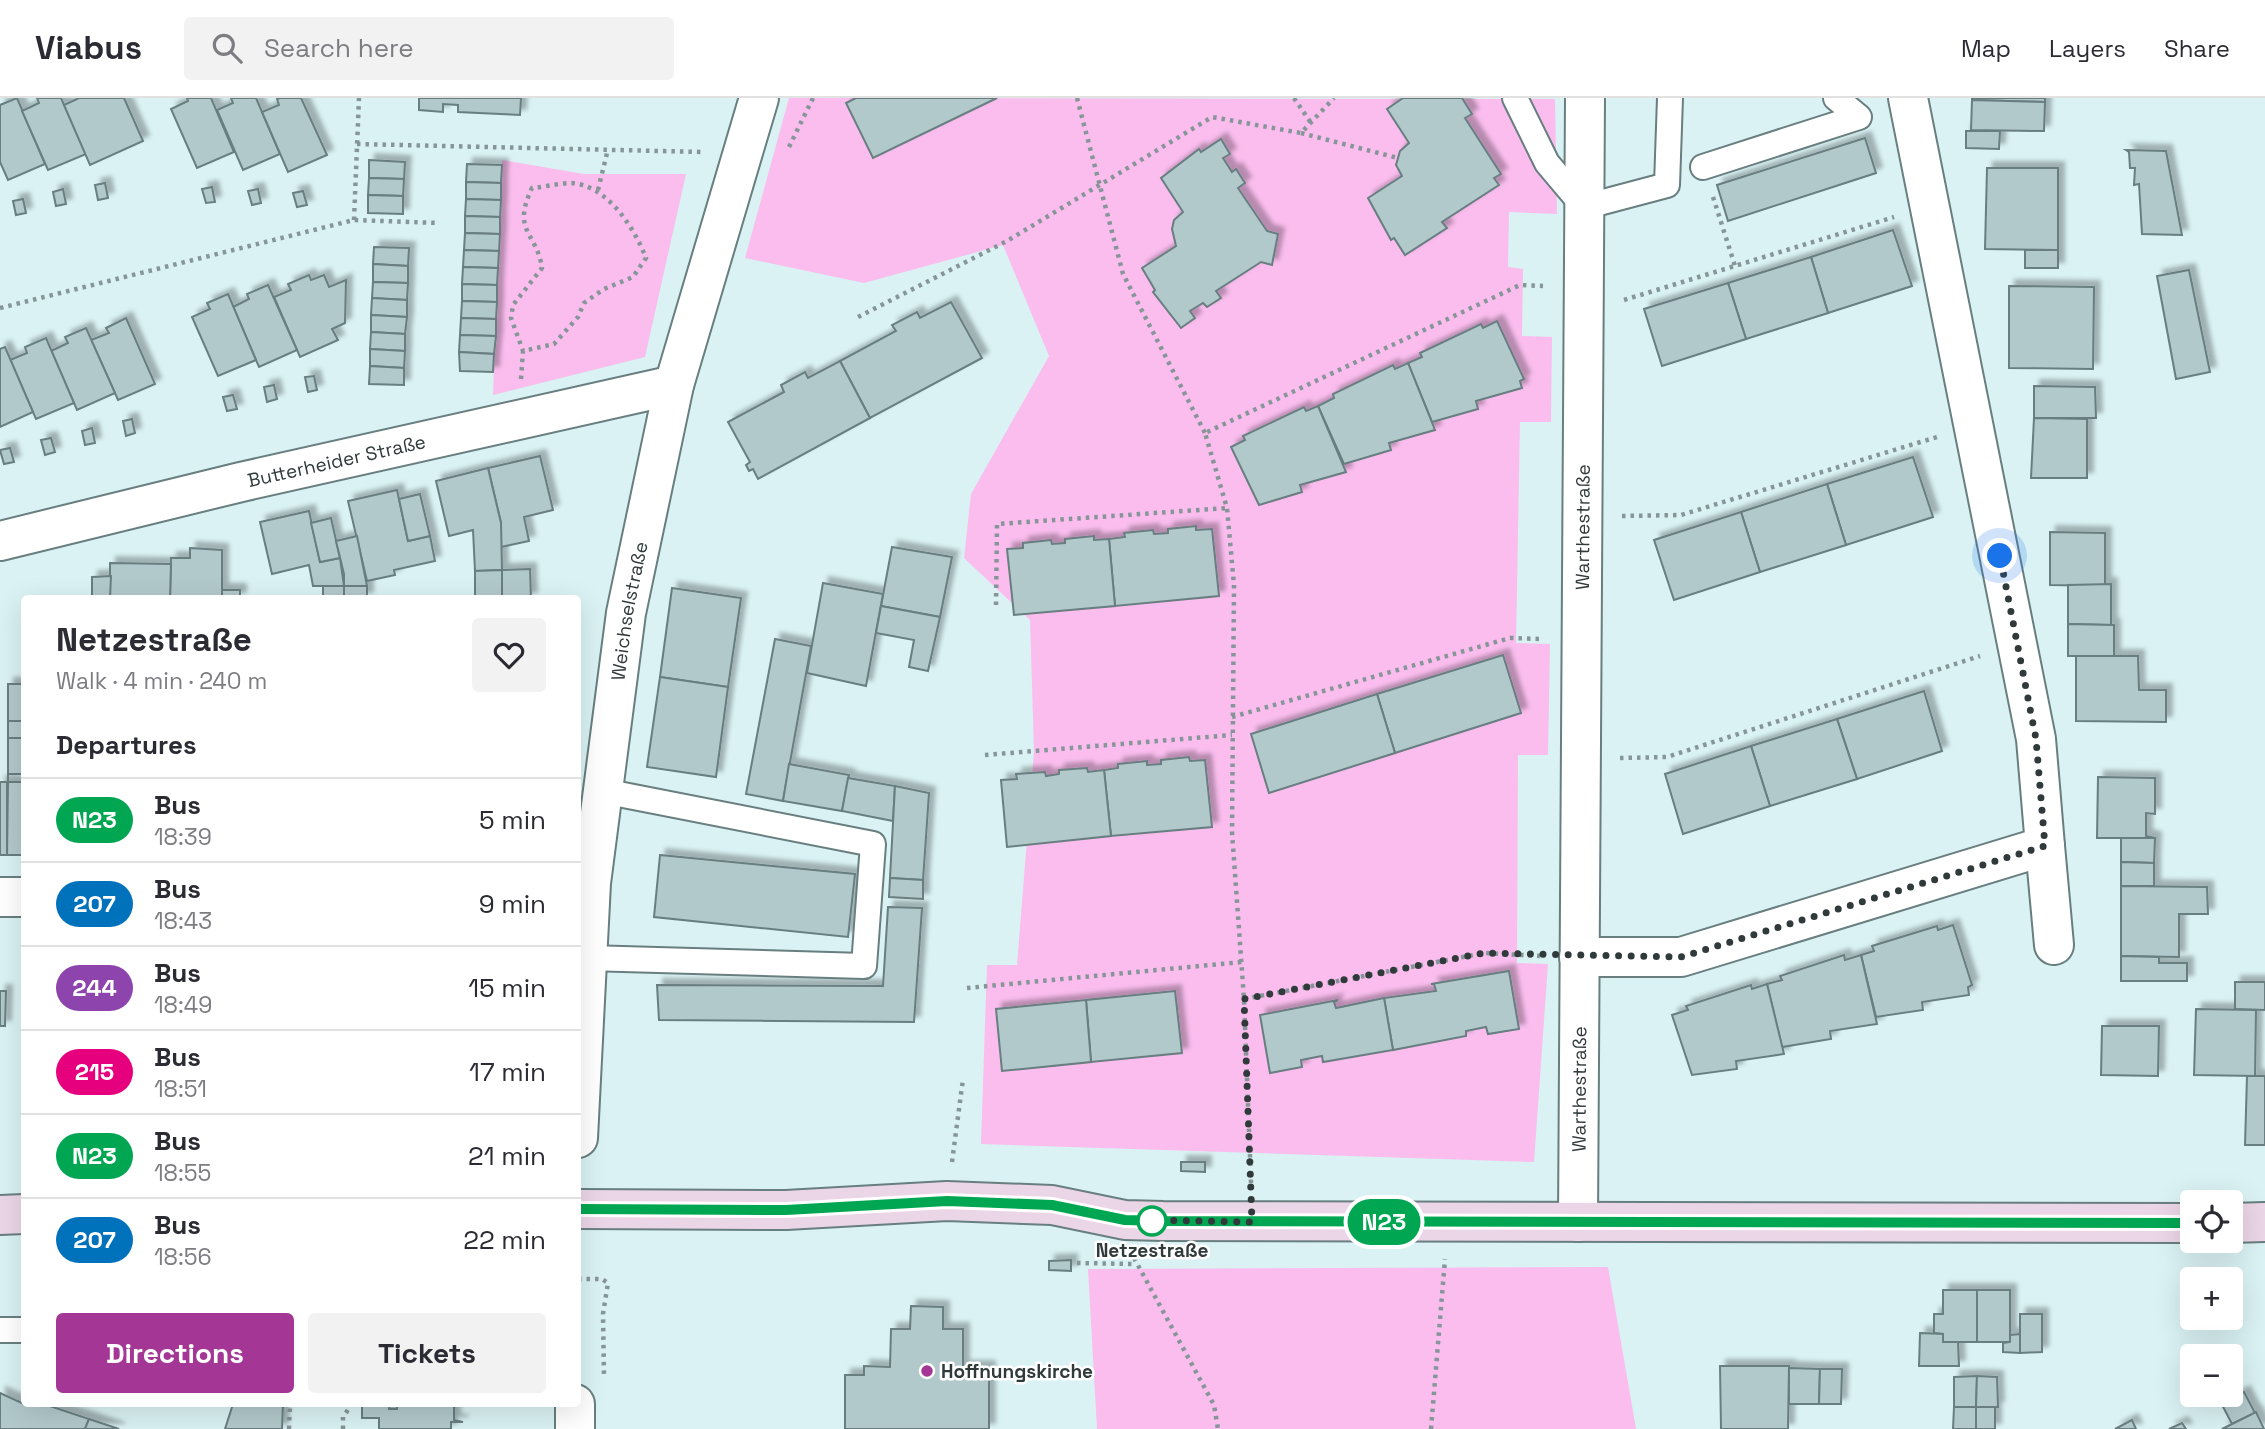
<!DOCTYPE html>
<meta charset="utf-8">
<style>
body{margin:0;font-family:"Space Grotesk",sans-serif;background:#f2f2f3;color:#2b2b33;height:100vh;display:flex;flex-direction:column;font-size:26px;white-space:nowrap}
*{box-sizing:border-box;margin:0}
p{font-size:23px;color:#7c7c81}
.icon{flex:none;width:38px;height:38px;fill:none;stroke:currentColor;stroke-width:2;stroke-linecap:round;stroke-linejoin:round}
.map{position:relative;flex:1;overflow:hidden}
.details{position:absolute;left:21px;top:497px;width:560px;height:812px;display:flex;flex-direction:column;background:#fff;border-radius:7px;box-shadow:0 7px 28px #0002}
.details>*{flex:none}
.badge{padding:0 14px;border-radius:23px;font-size:24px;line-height:46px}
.fabs{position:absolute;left:2180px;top:1092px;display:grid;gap:14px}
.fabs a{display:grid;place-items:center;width:63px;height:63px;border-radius:7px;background:#fff;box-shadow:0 7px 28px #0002;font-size:35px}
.you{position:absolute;width:35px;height:35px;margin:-18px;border:5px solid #fff;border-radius:50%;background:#1a73e8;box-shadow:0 0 0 10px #1a73e833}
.map>.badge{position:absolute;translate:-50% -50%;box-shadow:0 0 0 4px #fff}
h2{padding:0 35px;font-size:26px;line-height:63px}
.round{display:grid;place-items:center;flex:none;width:74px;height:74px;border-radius:7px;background:#f2f2f3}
.summary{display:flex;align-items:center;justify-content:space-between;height:119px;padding:0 35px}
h1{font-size:33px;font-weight:600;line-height:52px}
.primary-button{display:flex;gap:14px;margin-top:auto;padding:14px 35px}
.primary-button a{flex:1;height:80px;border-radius:7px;background:#a43796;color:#fff;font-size:28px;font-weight:600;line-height:80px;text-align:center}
.primary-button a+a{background:#f2f2f3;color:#2b2b33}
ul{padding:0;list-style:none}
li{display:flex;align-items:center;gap:21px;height:84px;padding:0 35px;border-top:2px solid #e1e1e2}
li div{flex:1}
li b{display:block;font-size:26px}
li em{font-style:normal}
li .badge{min-width:77px;font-weight:700;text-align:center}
header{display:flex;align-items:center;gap:42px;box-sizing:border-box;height:98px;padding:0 35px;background:#fff;border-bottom:2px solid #e1e1e2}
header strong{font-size:33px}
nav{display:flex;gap:38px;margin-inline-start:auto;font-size:24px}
.search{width:490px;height:63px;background:#f2f2f3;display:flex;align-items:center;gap:18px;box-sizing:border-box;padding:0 24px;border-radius:7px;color:#7c7c81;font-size:26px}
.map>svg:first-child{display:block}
</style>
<header>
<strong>Viabus</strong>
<div class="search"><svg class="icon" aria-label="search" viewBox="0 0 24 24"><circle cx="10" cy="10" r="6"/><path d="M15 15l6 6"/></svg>Search here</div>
<nav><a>Map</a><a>Layers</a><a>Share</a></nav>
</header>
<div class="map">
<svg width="2265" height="1331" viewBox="0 0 2265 1331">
<defs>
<filter id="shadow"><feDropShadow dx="6" dy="-6" stdDeviation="2" flood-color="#0004"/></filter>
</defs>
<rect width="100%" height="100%" fill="#daf2f4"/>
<g fill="#fabdee">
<path d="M789 0 1555 1 1557 116 1509 114 1508 169 1523 171 1522 238 1552 239 1551 324H1520L1516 545 1550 546 1548 657H1518L1517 865 1548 866 1534 1064 981 1046 987 867H1017L1034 653 1030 522 964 460 971 396 1049 258 1003 147 864 185 745 160Z"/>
<path d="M502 62 584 76H686L645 259 493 297Z"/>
<path d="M1608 1169 1636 1331H1097L1088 1171Z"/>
</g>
<g fill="#b2c9cb" stroke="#687e80" stroke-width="2" filter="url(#shadow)">
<path d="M17 0 45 66 8 82 0 64V7Z"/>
<path d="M37 0H61L86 56 48 72 22 13 39 5Z"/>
<path d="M79 0H124L143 43 90 67 64 7Z"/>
<path d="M187 0H211L234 54 197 70 171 11 188 3Z"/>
<path d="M231 0H256L280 56 243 72 217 12 233 5Z"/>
<path d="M301 0 327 57 288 74 262 14 279 7 277 1 280 0Z"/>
<path d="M419 0H521L520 17 458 14V7L443 6V14L419 12Z"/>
<path d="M856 0H997L873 60 846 5Z"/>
<path d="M1403 0H1462L1472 16 1465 20 1501 76 1494 80 1499 87 1442 124 1447 130 1405 157 1394 140 1391 142 1368 100 1402 78 1396 67 1400 53 1409 45 1387 11Z"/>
<path d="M1972 0H2045V4L1972 2Z"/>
<path d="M1972 2 2045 4 2044 33 1971 32Z"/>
<path d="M1966 33H2000L1999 51 1966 50Z"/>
<path d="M1865 40 1876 75 1728 123 1717 87Z"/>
<path d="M1221 41 1230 56 1223 60 1232 74 1236 71 1245 85 1238 90 1267 133 1278 136 1272 167 1261 164 1216 193 1221 200 1207 209 1203 205 1190 213 1195 220 1181 230 1153 194 1155 192 1142 170 1176 148 1172 131 1174 122 1183 114 1161 80 1199 51 1201 54Z"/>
<path d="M2126 52 2166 53 2182 137 2142 136 2139 86 2134 87 2135 70H2130L2129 54Z"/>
<path d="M369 62 405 64 404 81 369 80Z"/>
<path d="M467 66 502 67 501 85 466 84Z"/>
<path d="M1987 70H2058V152L1985 151Z"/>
<path d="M369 80 404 81 403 98 368 97Z"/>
<path d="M466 84 501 85V102L466 101Z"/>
<path d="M105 85 108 100 98 102 95 87Z"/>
<path d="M212 89 215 104 206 105 202 91Z"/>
<path d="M63 91 66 106 56 108 53 94Z"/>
<path d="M258 91 261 105 252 107 248 93Z"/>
<path d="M303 93 307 107 297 109 293 95Z"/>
<path d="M368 97 403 98V116L368 115Z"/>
<path d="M23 101 26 115 16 117 13 103Z"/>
<path d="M466 101 501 102 500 119 465 118Z"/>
<path d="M465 118 500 119V136L465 135Z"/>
<path d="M1893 132 1912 188 1828 215 1811 159Z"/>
<path d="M465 135 500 136 499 153 464 152Z"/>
<path d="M374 149 409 150 408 168 373 166Z"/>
<path d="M464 152 499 153 498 170 463 169Z"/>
<rect x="2025" y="152" width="33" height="18"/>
<path d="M1811 159 1828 215 1746 241 1728 185Z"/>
<path d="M373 166 408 168V185L373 184Z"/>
<path d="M463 169 498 170 497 187 462 186Z"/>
<path d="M2189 172 2210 274 2176 281 2157 178Z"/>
<path d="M309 177 311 182 324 177 329 189 346 182 345 225 332 231 338 242 300 259 274 199 291 192 288 186Z"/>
<path d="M373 184 408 185 407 202 372 200Z"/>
<path d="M1728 185 1746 241 1662 268 1644 211Z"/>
<path d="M462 186 497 187V204L462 203Z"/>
<path d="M268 187 297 252 259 269 233 209 249 201 247 196Z"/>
<path d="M2009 188 2094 189 2093 271 2009 270Z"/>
<path d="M228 196 256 262 218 278 192 219 210 211 207 205Z"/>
<path d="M372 200 407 202V219L371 217Z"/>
<path d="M462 203 497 204 496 221 461 220Z"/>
<path d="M951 204 982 260 870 320 840 263 896 233 892 227 917 214 920 220Z"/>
<path d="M371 217 407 219 405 236 371 234Z"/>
<path d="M126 220 155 286 118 302 91 242 109 235 106 230Z"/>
<path d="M461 220 496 221V238L460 237Z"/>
<path d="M1497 223 1524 281 1520 283 1522 290 1476 303 1478 311 1432 324 1408 265 1422 259 1420 255 1481 226 1483 230Z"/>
<path d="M86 230 115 295 77 312 51 253 68 245 65 239Z"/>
<path d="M371 234 405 236V253L370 251Z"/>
<path d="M460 237 496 238 494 256 459 254Z"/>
<path d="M46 240 74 305 36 321 10 262 27 255 25 249Z"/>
<path d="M5 249 33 314 0 329V251Z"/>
<path d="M370 251 405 253 404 270 370 268Z"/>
<path d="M459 254 494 256 493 274 460 273Z"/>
<path d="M840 263 870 320 758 381 753 371 749 373 746 367 750 364 728 324 784 294 781 287 805 274 808 280Z"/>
<path d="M1408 265 1435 332 1389 345 1391 352 1344 366 1318 308 1334 300 1333 296 1393 267 1395 271Z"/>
<path d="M370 268 404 270V287L369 286Z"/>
<path d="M314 278 317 292 308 294 305 279Z"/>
<path d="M274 287 277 301 267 304 264 289Z"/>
<path d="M2034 288 2095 289 2096 320H2034Z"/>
<path d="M233 297 237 311 227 313 223 299Z"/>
<path d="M1318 308 1346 374 1300 387 1302 394 1259 407 1231 349 1245 342 1243 338 1304 309 1306 313Z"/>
<path d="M2034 320 2087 321V380H2031Z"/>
<path d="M132 321 135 335 126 338 123 323Z"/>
<path d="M92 330 95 345 85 347 82 333Z"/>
<path d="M51 340 55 354 45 357 41 342Z"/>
<path d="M10 350 14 364 4 366 0 352Z"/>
<path d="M540 358 553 412 524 419 529 443 501 449V425L488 370Z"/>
<path d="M1913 359 1933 419 1846 447 1827 386Z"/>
<path d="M488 370 501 425 502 472 475 473 473 432 449 438 436 383Z"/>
<path d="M1827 386 1846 447 1760 474 1741 414Z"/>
<path d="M397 392 408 443 430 438 435 463 394 472 395 477 367 483 348 403Z"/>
<path d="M420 396 430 438 408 443 399 401Z"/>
<path d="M309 413 320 464 340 460 344 488H313L309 467 272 476 260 424Z"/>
<path d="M1741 414 1760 474 1674 502 1654 442Z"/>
<path d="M331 420 340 460 320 464 311 425Z"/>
<path d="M1196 428V432L1212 431 1219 498 1115 508 1109 441 1125 439 1124 435 1153 432 1154 436 1168 435V431Z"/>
<path d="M2050 434 2105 435V488L2050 487Z"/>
<path d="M357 438 367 488H344V476L336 443Z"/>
<path d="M1094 438V442L1109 441 1115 508 1014 517 1007 451 1023 450V445L1051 442 1052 446 1065 445V441Z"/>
<path d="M892 449 952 459 940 519 881 508Z"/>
<path d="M190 450 222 452V500H170L171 460H190Z"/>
<path d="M110 465 171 466 170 500H110Z"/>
<path d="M530 471 531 500H502V472Z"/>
<path d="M502 472V500H475V473Z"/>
<path d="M111 478 110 500H92V479Z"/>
<path d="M823 485 883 496 866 588 807 575Z"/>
<path d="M2111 486V527L2068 526V487Z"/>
<rect x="323" y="488" width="21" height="12"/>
<rect x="344" y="488" width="23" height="12"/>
<path d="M672 490 741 500 728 589 660 579Z"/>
<rect x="222" y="492" width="18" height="8"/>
<path d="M881 508 940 519 928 573 909 569 914 542 876 535Z"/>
<path d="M2068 526 2114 527V558H2068Z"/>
<path d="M775 541 811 548 783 703 746 696Z"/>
<path d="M1503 557 1521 615 1395 655 1377 596Z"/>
<path d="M2076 558H2138L2139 592H2166V624L2076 623Z"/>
<path d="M660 579 728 589 716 679 647 669Z"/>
<rect x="8" y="586" width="16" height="37"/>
<path d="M1924 593 1942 653 1857 681 1837 621Z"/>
<path d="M1377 596 1395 655 1269 695 1251 636Z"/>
<path d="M1837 621 1857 681 1770 708 1751 648Z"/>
<rect x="8" y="623" width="16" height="17"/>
<path d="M8 640H24V676H8V684Z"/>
<path d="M1751 648 1770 708 1683 736 1665 676Z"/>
<path d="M1189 659 1190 663 1205 662 1212 729 1111 738 1104 672 1118 670V666L1147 663V667L1161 666V662Z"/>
<path d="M789 666 849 677 842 713 783 703Z"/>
<path d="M1087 670 1088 674 1104 672 1111 738 1007 749 1001 682 1017 681 1016 676 1045 674 1046 678 1059 676V672Z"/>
<path d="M2098 679 2155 680V716L2146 715V738L2155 740H2097Z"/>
<path d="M848 680 895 688 893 723 842 713Z"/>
<rect x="0" y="684" width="7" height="73"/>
<path d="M8 684H24V757H7Z"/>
<path d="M895 688 929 695 923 782 890 780Z"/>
<path d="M2121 740H2155L2154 765 2121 764Z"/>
<path d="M660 757 855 776 848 839 654 819Z"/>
<path d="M2121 764 2154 765V788H2121Z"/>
<path d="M890 780 923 782V801L889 799Z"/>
<path d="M2121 788 2207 789 2208 816H2179V859L2121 858Z"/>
<path d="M888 809 922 810 914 924 659 922 657 887 883 888Z"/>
<path d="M1953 827 1972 887 1968 889 1969 897 1922 904 1923 912 1876 919 1861 857 1874 853 1872 848 1937 828 1938 832Z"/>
<path d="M1844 857 1845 862 1861 857 1877 926 1830 933 1831 941 1782 949 1767 886 1782 882 1780 878Z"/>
<path d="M2121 858 2159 859V865H2187V883H2121Z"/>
<path d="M1509 873 1519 931 1488 936 1486 929 1466 933V938L1393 952 1384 900 1436 893 1434 886H1431Z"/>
<path d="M2235 884H2265V912L2235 911Z"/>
<path d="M1767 886 1784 956 1736 963 1737 971 1692 977 1672 917 1688 912 1686 908 1751 887 1752 891Z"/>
<path d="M0 893H6L5 928H0Z"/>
<path d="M1175 893 1182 955 1091 964 1086 902Z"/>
<rect x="23" y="898" width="1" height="72"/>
<path d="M1384 900 1393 952 1323 964 1322 958 1301 962 1302 969 1270 975 1260 917 1338 902 1334 904 1336 910Z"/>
<path d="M1086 902 1091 964 1002 973 996 911Z"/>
<path d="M2196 911 2256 912 2255 978 2194 977Z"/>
<path d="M2102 928H2159L2158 978 2101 977Z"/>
<path d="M2247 978H2265V1047H2245Z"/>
<path d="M1181 1064H1205V1074L1181 1073Z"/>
<path d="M1071 1162V1173L1049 1172V1163Z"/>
<path d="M1943 1192H1977V1244H1943V1236L1934 1235V1216H1943Z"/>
<rect x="1977" y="1192" width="33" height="52"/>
<path d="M911 1208 943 1209V1231H963V1269H989V1331H845V1277H864V1268L890 1269 891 1231H910Z"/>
<path d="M2020 1216H2042V1254L2020 1255Z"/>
<path d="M1920 1235 1943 1236V1244H1958L1959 1268H1919Z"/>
<path d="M2020 1236V1255L2003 1254V1245L2010 1244V1237Z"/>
<path d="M1720 1268H1789L1788 1331H1721Z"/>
<path d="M1789 1270 1820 1271 1819 1306H1789Z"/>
<path d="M1820 1271H1842L1841 1306H1819Z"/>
<path d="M1977 1278 1976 1309H1954V1279Z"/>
<path d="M1977 1278 1997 1279 1998 1309H1976Z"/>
<path d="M2244 1294 2255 1315 2232 1326 2221 1305Z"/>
<path d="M0 1295 24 1306 39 1308 44 1306 89 1321 85 1331H0Z"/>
<path d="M233 1306H283L282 1331H225Z"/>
<path d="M397 1306H454V1322L463 1324H451V1331H379V1320H362V1307H390L389 1311H397Z"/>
<path d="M1954 1309H1976V1331H1953Z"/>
<rect x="1976" y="1309" width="19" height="22"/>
<path d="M2256 1314 2264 1331H2222Z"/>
<path d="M89 1321 119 1331H85Z"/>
<path d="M2132 1322 2136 1331H2115Z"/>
<path d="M2182 1325 2186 1331H2169Z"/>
</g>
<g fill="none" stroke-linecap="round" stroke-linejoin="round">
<g stroke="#687e7f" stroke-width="28">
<g id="lane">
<path d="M1515 0 1547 65 1584 109 1667 87 1670 0"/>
<path d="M1703 69 1859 19 1836 0"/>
<path d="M587 860 864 868 873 746 603 693"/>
<path d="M0 1232H24"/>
</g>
</g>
<g stroke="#687e7f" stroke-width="42">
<g id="street">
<path id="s1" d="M0 443 241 384 674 287"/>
<path d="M2045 748 2054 847"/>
<path d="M0 799H24"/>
<path d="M1579 859H1681L2045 748 2036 641 1908 0"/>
<path id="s2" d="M578 1040 591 785 626 515 674 287 759 0"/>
<path id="s3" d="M1578 1124 1585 0"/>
<path d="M575 1306V1331"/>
</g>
</g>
<g stroke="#687e7f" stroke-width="42">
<g id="secondary">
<path d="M578 1111 786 1112 947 1103 1052 1107 1125 1122 1163 1123 2193 1125"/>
<path d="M0 1117 24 1116"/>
<path d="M2231 1125 2265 1124"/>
</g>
</g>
<g stroke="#869698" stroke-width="4.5" stroke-dasharray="3.5 5" stroke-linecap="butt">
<path d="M1077 0 1123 176 1205 335"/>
<path d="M1294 0 1311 25"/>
<path d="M1301 35 1398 60"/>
<path d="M357 46 703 54"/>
<path d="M789 49 813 0"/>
<path d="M598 92 608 51"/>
<path d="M1713 99 1735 168"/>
<path d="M354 122 359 0"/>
<path d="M1624 202 1894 119"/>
<path d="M0 210 354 122 439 125"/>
<path d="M858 219 1007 143 1212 19 1301 35 1334 0"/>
<path d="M521 281 523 253 554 246 578 219 584 205 604 191 633 179 646 160C634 129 607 87 571 85 559 85 545 89 532 90 511 134 537 134 542 170L513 207 511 220 523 253"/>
<path d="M1622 418 1681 417 1937 339"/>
<path d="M996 507 997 426 1227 410"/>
<path d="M1232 619 1510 540 1542 541"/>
<path d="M985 657 1232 637"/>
<path d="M1620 660 1667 659 1980 558"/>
<path d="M967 890 1242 864"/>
<path d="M1244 901 1484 855 1540 858"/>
<path d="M952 1064 963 981"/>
<path d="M1251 1085 1244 901 1232 734 1234 487 1227 410 1205 335 1520 187 1543 188"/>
<path d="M1134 1160 1214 1307 1218 1331"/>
<path d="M1077 1165 1132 1166"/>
<path d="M578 1181H602L608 1185 603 1216 604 1278"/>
<path d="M289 1331 290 1306"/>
<path d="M343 1331V1319L352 1306"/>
<path d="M1431 1331 1445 1161"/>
</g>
<use href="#lane" stroke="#fff" stroke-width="24"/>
<use href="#street" stroke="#fff" stroke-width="38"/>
<use href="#secondary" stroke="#ebd6e7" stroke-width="38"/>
</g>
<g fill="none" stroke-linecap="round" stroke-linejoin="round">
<g stroke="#fff" stroke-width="16">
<path id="line" d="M578 1111 786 1112 947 1103 1052 1107 1125 1122 1163 1123 2193 1125"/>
</g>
<use href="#line" stroke="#00a651" stroke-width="10"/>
<path stroke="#313a3b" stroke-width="7" stroke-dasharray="0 12.6" d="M1152 1123 1144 1122 1252 1124 1244 901 1484 855 1681 859 2045 748 2036 641 2000 458"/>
</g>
<circle fill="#fff" stroke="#00a651" stroke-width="3.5" cx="1152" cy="1123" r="14"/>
<circle fill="#a43796" stroke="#fff" stroke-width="2.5" cx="927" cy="1273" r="7"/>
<g text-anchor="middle" stroke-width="5" stroke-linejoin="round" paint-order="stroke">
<g font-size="19" fill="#313a3b" stroke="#fff">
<text dy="7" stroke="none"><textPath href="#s1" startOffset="346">Butterheider Straße</textPath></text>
<text dy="7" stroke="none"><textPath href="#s3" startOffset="695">Warthestraße</textPath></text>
<text dy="7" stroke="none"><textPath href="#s2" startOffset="530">Weichselstraße</textPath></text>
<text dy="7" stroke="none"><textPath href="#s3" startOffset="133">Warthestraße</textPath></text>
</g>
<g font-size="19" font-weight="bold" fill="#313a3b" stroke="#fff">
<text x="1152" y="1159">Netzestraße</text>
</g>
<g font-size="19" font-weight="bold" fill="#313a3b" stroke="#fff" text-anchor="start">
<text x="941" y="1280">Hoffnungskirche</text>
</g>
</g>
</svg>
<div class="fabs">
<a><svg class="icon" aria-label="locate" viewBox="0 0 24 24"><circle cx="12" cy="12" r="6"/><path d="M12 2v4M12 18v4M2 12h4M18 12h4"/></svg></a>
<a>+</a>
<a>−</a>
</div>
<div class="you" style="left:2000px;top:458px"></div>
<b class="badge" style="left:1384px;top:1124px;background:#00a651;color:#fff">N23</b>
<section class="details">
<div class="summary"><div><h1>Netzestraße</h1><p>Walk · 4 min · 240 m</p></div><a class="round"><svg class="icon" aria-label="heart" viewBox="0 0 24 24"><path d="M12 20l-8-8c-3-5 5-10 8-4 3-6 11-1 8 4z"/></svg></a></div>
<h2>Departures</h2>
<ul>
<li><span class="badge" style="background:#00a651;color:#fff">N23</span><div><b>Bus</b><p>18:39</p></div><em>5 min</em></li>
<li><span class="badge" style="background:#0072bc;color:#fff">207</span><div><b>Bus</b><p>18:43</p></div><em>9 min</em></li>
<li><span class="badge" style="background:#8e44ad;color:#fff">244</span><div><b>Bus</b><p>18:49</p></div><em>15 min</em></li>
<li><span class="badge" style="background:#e6007e;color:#fff">215</span><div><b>Bus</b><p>18:51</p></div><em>17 min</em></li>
<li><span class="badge" style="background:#00a651;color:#fff">N23</span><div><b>Bus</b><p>18:55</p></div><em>21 min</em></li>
<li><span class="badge" style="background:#0072bc;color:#fff">207</span><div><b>Bus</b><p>18:56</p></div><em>22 min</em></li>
</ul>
<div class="primary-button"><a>Directions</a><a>Tickets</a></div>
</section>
</div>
